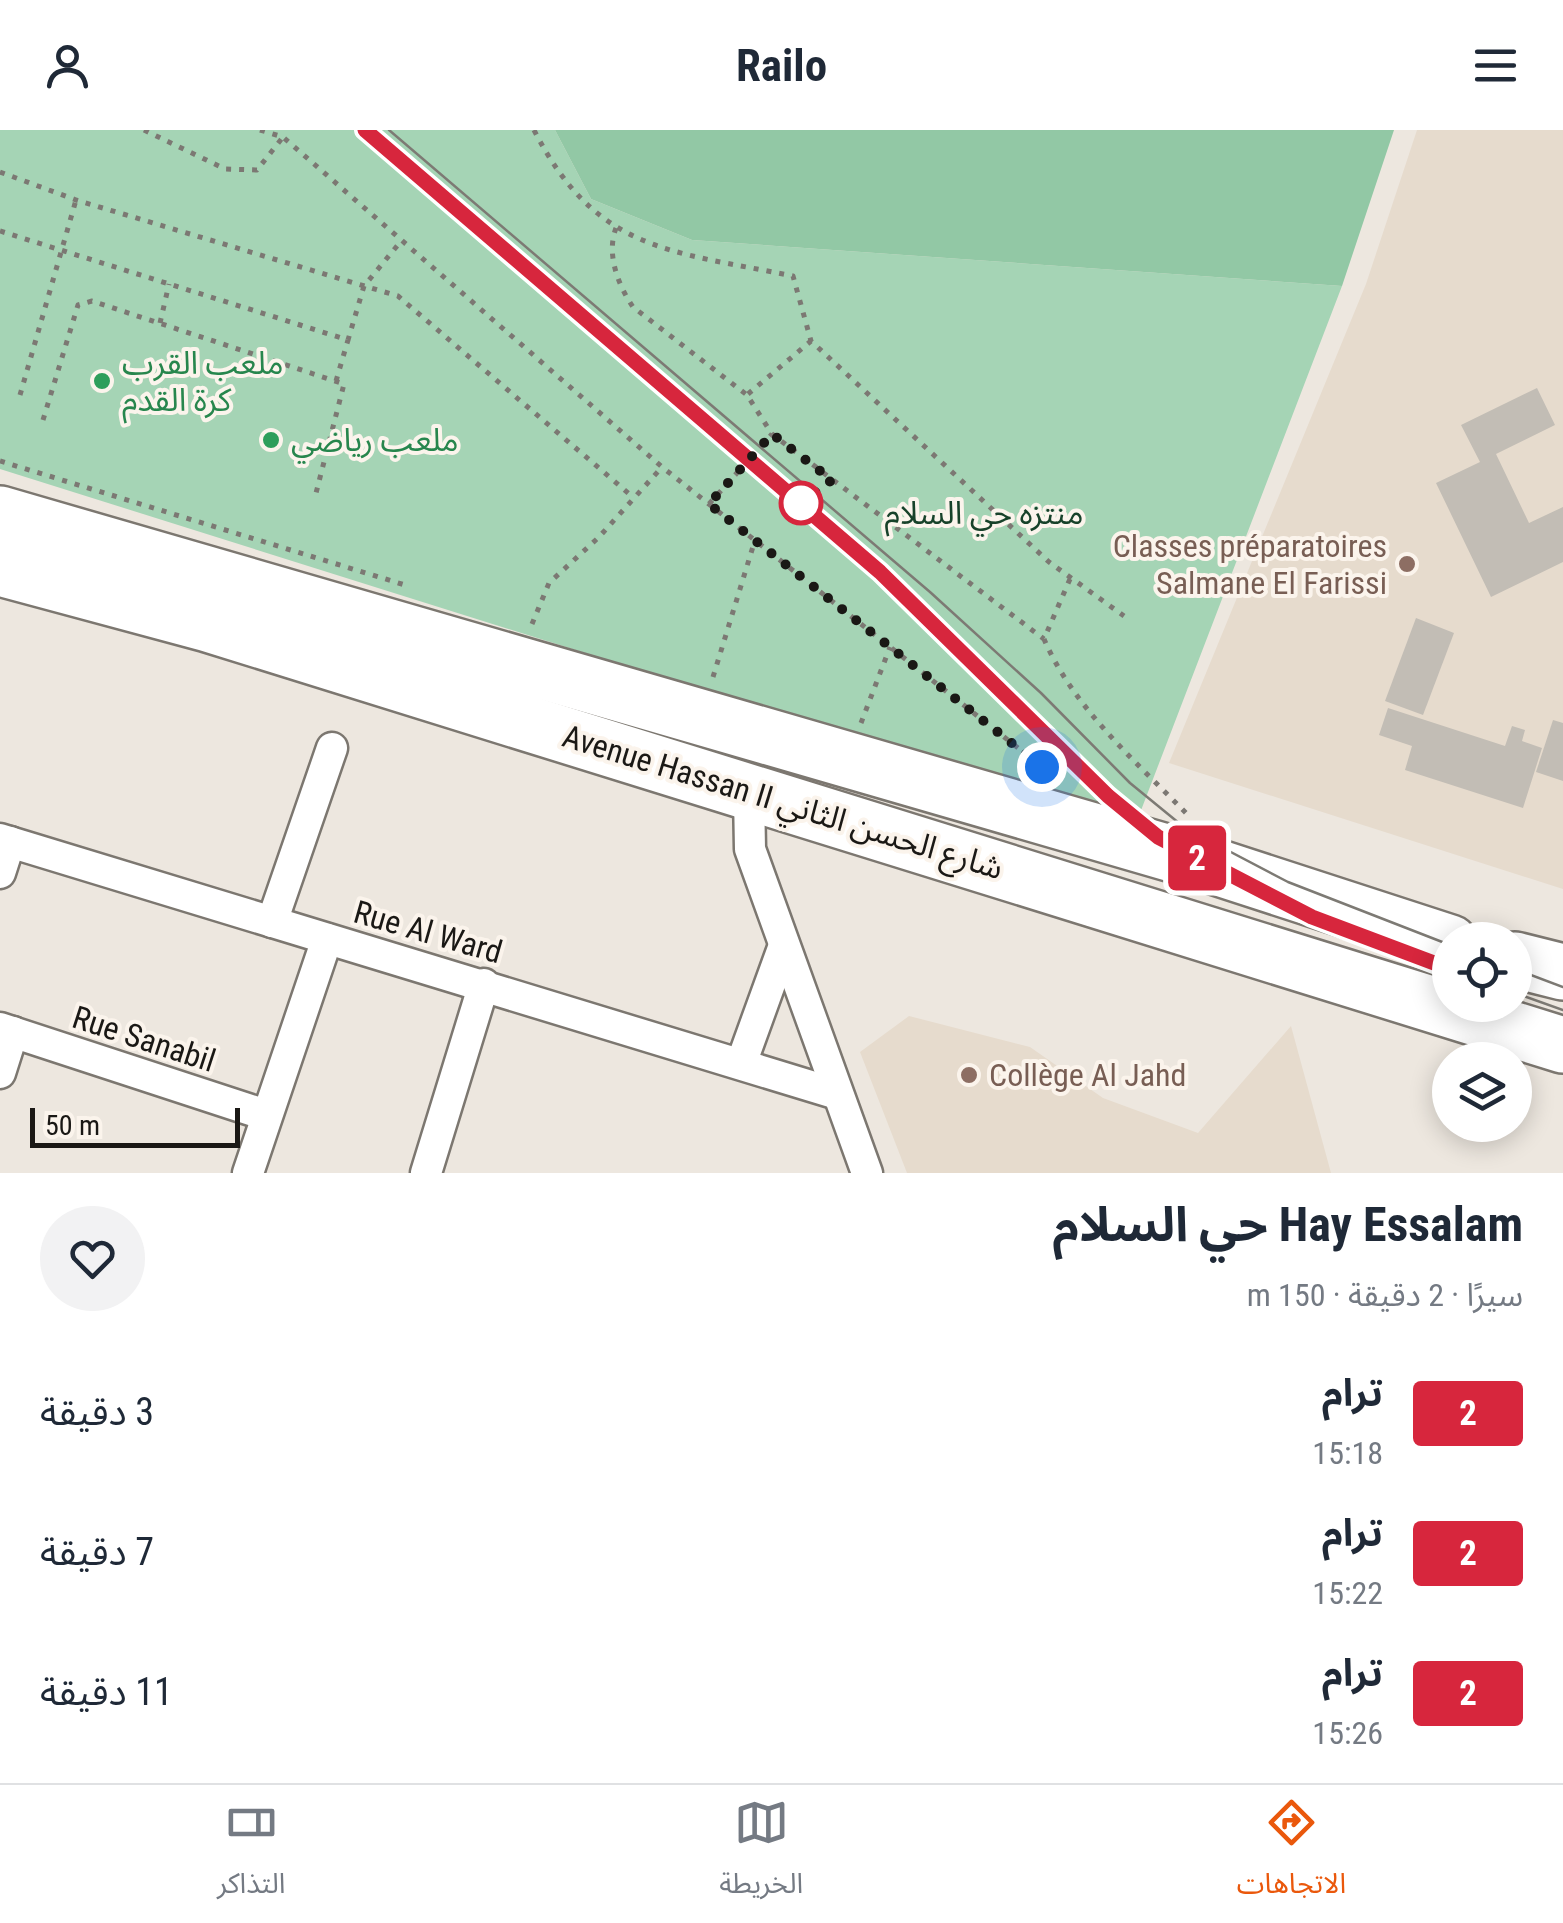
<!DOCTYPE html>
<html lang="ar">
<meta charset="utf-8">
<style>
body{margin:0;font-family:"Roboto Condensed","Noto Sans Arabic",sans-serif;background:#f2f2f3;color:#1f2937;direction:rtl;height:100vh;display:flex;flex-direction:column;font-size:38px;white-space:nowrap}
*{box-sizing:border-box;margin:0}
p{font-size:32px;color:#747a83}
.icon{flex:none;width:55px;height:55px;fill:none;stroke:currentColor;stroke-width:2;stroke-linecap:round;stroke-linejoin:round}
.map{position:relative;height:1043px;overflow:hidden;direction:ltr}
.sheet{display:flex;flex-direction:column;background:#fff;flex:1}
.sheet>*{flex:none}
.badge{padding:0 20px;border-radius:8px;font-size:35px;line-height:65px}
.buttons{position:absolute;left:1432px;top:792px;display:grid;gap:20px}
.buttons a{display:grid;place-items:center;width:100px;height:100px;border-radius:50%;background:#fff;box-shadow:0 5px 25px #0003;font-size:50px}
.scale{position:absolute;left:30px;bottom:25px;width:210px;box-sizing:border-box;padding-left:10px;border:5px solid #1a1815;border-top:0;font-size:28px;line-height:35px;white-space:nowrap;color:#1a1815;-webkit-text-stroke:8px #fbf4ec;paint-order:stroke}
.you{position:absolute;width:50px;height:50px;margin:-25px;border:8px solid #fff;border-radius:50%;background:#1a73e8;box-shadow:0 0 0 15px #1a73e833}
.map>.badge{position:absolute;translate:-50% -50%;box-shadow:0 0 0 5px #fff}
.round{display:grid;place-items:center;flex:none;width:105px;height:105px;border-radius:52px;background:#f2f2f3}
.head{display:flex;align-items:center;justify-content:space-between;height:170px;padding:0 40px}
h1{font-size:48px;font-weight:700;line-height:75px}
ul{padding:0;list-style:none}
li{display:flex;align-items:center;gap:30px;height:140px;padding:0 40px}
li div{flex:1}
li b{display:block;font-size:38px}
li em{font-style:normal}
li .badge{min-width:110px;font-weight:700;text-align:center}
header{display:flex;justify-content:space-between;align-items:center;height:130px;padding:0 40px;background:#fff;font-size:45px;font-weight:700}
.tabs{display:flex;justify-content:space-around;align-items:center;height:140px;border-top:2px solid #e0e1e3;background:#fff;font-size:28px;color:#747a83}
.tabs a{display:grid;justify-items:center;gap:5px}
.tabs .current{color:#ea580c}
.map>svg:first-child{display:block}
</style>
<header><svg class="icon" aria-label="menu" viewBox="0 0 24 24"><path d="M4 6h16M4 12h16M4 18h16"/></svg>Railo<svg class="icon" aria-label="person" viewBox="0 0 24 24"><circle cx="12" cy="8" r="4"/><path d="M4 21q1-7 8-7t8 7"/></svg></header>
<div class="map">
<svg width="1563" height="1043" viewBox="0 0 1563 1043">
<rect width="100%" height="100%" fill="#ede7df"/>
<g fill="#e6dbcd">
<path d="M1417 0H1563V759L1169 633 1366 154Z"/>
<path d="M909 886 1030 917 1103 968 1198 1003 1291 896 1331 1043H907L860 922Z"/>
</g>
<path fill="#a5d4b5" d="M0 0H555L591 69 692 110 1342 156 1135 696 0 339Z"/>
<path fill="#92c8a5" d="M555 0H1394L1342 156 692 110 591 69Z"/>
<g fill="#c2bdb5">
<path d="M1537 258 1555 295 1496 324 1529 393 1563 377V432L1491 467 1436 353 1480 332 1461 295Z"/>
<path d="M1416 488 1454 503 1423 585 1385 571Z"/>
<path d="M1388 578 1505 616 1512 596 1525 600 1522 611 1542 618 1523 678 1405 640 1412 616 1379 605Z"/>
<path d="M1553 590 1563 593V651L1536 642Z"/>
</g>
<g fill="none" stroke-linecap="round" stroke-linejoin="round">
<g stroke="#7c7770" stroke-width="35">
<g id="street">
<path d="M749 664 750 719 867 1043"/>
<path d="M0 709 837 964"/>
<path d="M0 743 10 712"/>
<path d="M272 792 332 618"/>
<path d="M0 898 266 985"/>
<path d="M741 934 783 818"/>
<path d="M0 943 13 902"/>
<path d="M248 1043 327 809"/>
<path d="M426 1043 484 854"/>
</g>
</g>
<g stroke="#7c7770" stroke-width="60">
<g id="highway">
<path d="M0 384 1207 734 1450 813"/>
<path d="M0 438 208 494 1563 915"/>
<path d="M1515 830 1563 842"/>
</g>
</g>
<g stroke="#7c7873" stroke-width="5" stroke-dasharray="5 8" stroke-linecap="butt">
<path d="M144 0 225 39 257 40 283 7"/>
<path d="M260 0 283 7 662 337 1051 644"/>
<path d="M534 0C596 122 671 121 793 146L811 211 1049 432 1124 486"/>
<path d="M0 42 76 70 398 166 634 368"/>
<path d="M616 98C606 124 618 155 633 177L747 265 772 304 1044 509"/>
<path d="M0 101 348 210 364 156 402 110"/>
<path d="M160 193 169 154"/>
<path d="M336 251 348 210"/>
<path d="M748 264 811 211"/>
<path d="M20 265 76 70"/>
<path d="M43 290 78 175 92 171 344 254 315 367"/>
<path d="M0 331 405 455"/>
<path d="M709 374 772 304"/>
<path d="M1070 449 1044 509C1073 577 1135 631 1186 683"/>
<path d="M532 494 549 453 599 407 662 337"/>
<path d="M713 547 755 410"/>
<path d="M861 593 890 517"/>
</g>
<use href="#street" stroke="#fff" stroke-width="30"/>
<use href="#highway" stroke="#fff" stroke-width="55"/>
<g stroke="#7d7a74" stroke-width="2.5">
<path d="M365 0 850 415 1025 580 1108 667 1158 707 1313 787 1450 839"/>
<path d="M389 0 930 462 1041 563 1130 653 1185 698 1288 752 1450 815"/>
<path d="M1515 839 1563 857"/>
<path d="M1515 863 1563 880"/>
</g>
</g>
<g fill="none" stroke-linecap="round" stroke-linejoin="round">
<g stroke="#fff" stroke-width="22">
<path id="line" d="M365 0 880 442 1108 666 1158 707 1312 787 1450 839"/>
</g>
<use href="#line" stroke="#d7263d" stroke-width="15"/>
<path stroke="#1a1815" stroke-width="10" stroke-dasharray="0 18" d="M801 373 832 350 772 304 709 374 1042 637"/>
</g>
<g fill="#2e9e5b" stroke="#fbf4ec" stroke-width="4">
<circle cx="102" cy="251" r="10"/>
<circle cx="271" cy="310" r="10"/>
</g>
<circle fill="#fff" stroke="#d7263d" stroke-width="5" cx="801" cy="373" r="20"/>
<g fill="#8d6e63" stroke="#fbf4ec" stroke-width="4">
<circle cx="1407" cy="434" r="10"/>
<circle cx="969" cy="945" r="10"/>
</g>
<g text-anchor="middle" stroke-width="8" stroke-linejoin="round" paint-order="stroke">
<g font-size="32" fill="#27864d" stroke="#fbf4ec" text-anchor="start">
<text x="122" y="244">ملعب القرب<tspan x="122" dy="37">كرة القدم</tspan></text>
<text x="291" y="321">ملعب رياضي</text>
</g>
<g font-size="32" fill="#17422a" stroke="#fbf4ec">
<text x="984" y="394">منتزه حي السلام</text>
</g>
<g font-size="32" fill="#785e54" stroke="#fbf4ec" text-anchor="end">
<text x="1387" y="427">Classes préparatoires<tspan x="1387" dy="37">Salmane El Farissi</tspan></text>
<text x="989" y="956" text-anchor="start">Collège Al Jahd</text>
</g>
<g font-size="32" fill="#1a1815" stroke="#fbf4ec">
<text transform="translate(783 672) rotate(17)" y="11">Avenue Hassan II شارع الحسن الثاني</text>
<text transform="translate(428 802) rotate(16)" y="11">Rue Al Ward</text>
<text transform="translate(144 909) rotate(18)" y="11">Rue Sanabil</text>
</g>
</g>
</svg>
<div class="buttons">
<a><svg class="icon" aria-label="locate" viewBox="0 0 24 24"><circle cx="12" cy="12" r="6"/><path d="M12 2v4M12 18v4M2 12h4M18 12h4"/></svg></a>
<a><svg class="icon" aria-label="layers" viewBox="0 0 24 24"><path d="M12 4l9 5-9 5-9-5zM3 14l9 5 9-5"/></svg></a>
</div>
<div class="scale">50 m</div>
<div class="you" style="left:1042px;top:637px"></div>
<b class="badge" style="left:1197px;top:728px;background:#d7263d;color:#fff">2</b>
</div>
<section class="sheet">
<div class="head"><div><h1>Hay Essalam حي السلام</h1><p>سيرًا · 2 دقيقة · 150 m</p></div><a class="round"><svg class="icon" aria-label="heart" viewBox="0 0 24 24"><path d="M12 20l-8-8c-3-5 5-10 8-4 3-6 11-1 8 4z"/></svg></a></div>
<ul>
<li><span class="badge" style="background:#d7263d;color:#fff">2</span><div><b>ترام</b><p>15:18</p></div><em>3 دقيقة</em></li>
<li><span class="badge" style="background:#d7263d;color:#fff">2</span><div><b>ترام</b><p>15:22</p></div><em>7 دقيقة</em></li>
<li><span class="badge" style="background:#d7263d;color:#fff">2</span><div><b>ترام</b><p>15:26</p></div><em>11 دقيقة</em></li>
</ul>
</section>
<nav class="tabs">
<a class="current"><svg class="icon" aria-label="directions" viewBox="0 0 24 24"><path d="M12 3l9 9-9 9-9-9zM9 14v-3h6M13 9l2 2-2 2"/></svg>الاتجاهات</a>
<a><svg class="icon" aria-label="map" viewBox="0 0 24 24"><path d="M3 6l6-2 6 2 6-2v14l-6 2-6-2-6 2zM9 4v14M15 6v14"/></svg>الخريطة</a>
<a><svg class="icon" aria-label="tickets" viewBox="0 0 24 24"><path d="M3 7h18v10H3zM15 7v10"/></svg>التذاكر</a>
</nav>
